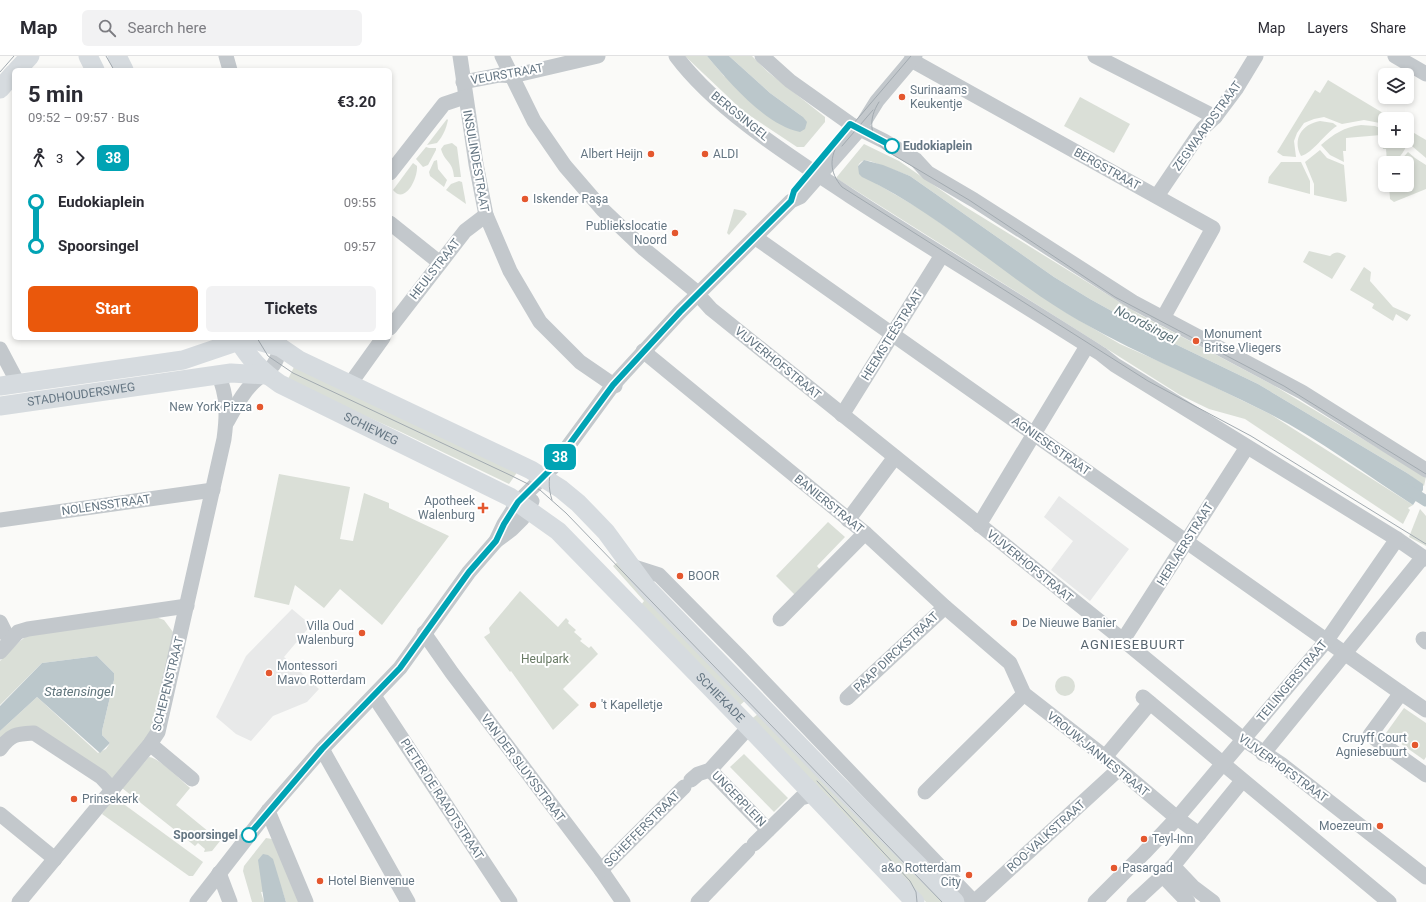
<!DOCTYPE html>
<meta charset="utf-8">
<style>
body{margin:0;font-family:Roboto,sans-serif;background:#f2f2f3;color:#2b2b33;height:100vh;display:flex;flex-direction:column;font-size:15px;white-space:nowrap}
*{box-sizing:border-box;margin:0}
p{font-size:13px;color:#7c7c81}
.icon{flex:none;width:22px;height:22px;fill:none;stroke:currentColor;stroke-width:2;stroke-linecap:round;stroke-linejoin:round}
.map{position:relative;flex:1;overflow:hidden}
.side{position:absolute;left:12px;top:12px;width:380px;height:272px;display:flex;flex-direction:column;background:#fff;border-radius:6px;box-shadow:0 2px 6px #0003}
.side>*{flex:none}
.badge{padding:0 8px;border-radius:6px;font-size:14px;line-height:26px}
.controls{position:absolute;left:1378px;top:12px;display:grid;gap:8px}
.controls a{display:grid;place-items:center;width:36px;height:36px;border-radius:6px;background:#fff;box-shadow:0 2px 6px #0003;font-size:20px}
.map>.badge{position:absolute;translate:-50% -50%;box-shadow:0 0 0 2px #fff}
.legs{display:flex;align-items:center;gap:6px;height:44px;padding:0 16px;font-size:13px}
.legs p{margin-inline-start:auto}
.head{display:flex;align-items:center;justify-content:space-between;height:68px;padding:0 16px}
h1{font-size:22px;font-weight:700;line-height:30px}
.button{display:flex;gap:8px;margin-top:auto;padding:8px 16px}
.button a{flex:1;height:46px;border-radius:6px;background:#ea580c;color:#fff;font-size:16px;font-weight:700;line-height:46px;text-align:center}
.button a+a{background:#f2f2f3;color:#2b2b33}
ul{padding:0 16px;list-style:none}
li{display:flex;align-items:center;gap:14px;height:44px;font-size:15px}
li i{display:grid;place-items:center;width:6px;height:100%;margin:0 5px;background:currentColor}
li i::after{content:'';width:10px;height:10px;margin:-5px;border:3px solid;border-radius:50%;background:#fff}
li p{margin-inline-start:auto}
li:first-child i{background:linear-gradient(#0000 50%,currentColor 0)}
li:last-child i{background:linear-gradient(currentColor 50%,#0000 0)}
header{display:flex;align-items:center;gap:24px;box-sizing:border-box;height:56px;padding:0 20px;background:#fff;border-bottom:1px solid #e1e1e2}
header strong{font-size:19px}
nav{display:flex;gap:22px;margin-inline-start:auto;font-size:14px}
.search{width:280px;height:36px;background:#f2f2f3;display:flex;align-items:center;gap:10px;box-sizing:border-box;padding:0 14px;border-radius:6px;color:#7c7c81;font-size:15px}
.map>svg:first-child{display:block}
</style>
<header>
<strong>Map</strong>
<div class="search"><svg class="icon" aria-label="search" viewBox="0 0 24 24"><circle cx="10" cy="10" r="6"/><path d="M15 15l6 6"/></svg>Search here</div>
<nav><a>Map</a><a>Layers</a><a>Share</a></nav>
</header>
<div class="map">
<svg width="1426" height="846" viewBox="0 0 1426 846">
<rect width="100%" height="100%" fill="#fafaf8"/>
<g fill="#e8e9e9">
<path d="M1059 440 1129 493 1090 545 1051 514 1073 485 1044 461Z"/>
<path d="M292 553 311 569 284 601 319 633 307 646 273 660 251 685 236 678 216 661 246 600Z"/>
</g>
<g fill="#dadfd7">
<path d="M685 0H707L724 20 803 61 770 37 729 0H752L768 16 825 61V66L804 91H797L743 55Z"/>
<path d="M1328 24 1393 63H1385V68L1364 64 1342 68 1324 61 1314 63 1304 67 1297 77 1294 85 1296 101 1283 100 1277 96 1315 34 1320 37Z"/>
<path d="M1080 41 1130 68 1114 97 1064 70Z"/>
<path d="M447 63 448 64C446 73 443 80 437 87L427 89Z"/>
<path d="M1320 65 1333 67 1337 70C1324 78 1313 97 1301 100 1292 83 1302 68 1320 65Z"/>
<path d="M1361 69 1375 70 1385 74V85H1400L1406 91C1401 100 1397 106 1387 107L1386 93H1383L1381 79 1346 82V95H1343L1344 106 1330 99 1321 89C1334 78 1344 71 1361 69Z"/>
<path d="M1409 74 1426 84V102L1406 85Z"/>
<path d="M452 87 457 91 461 121H454C453 105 445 107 441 93L444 89Z"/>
<path d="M864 88 899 105 964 150 1139 258 1273 329 1426 421 1424 430 1407 417 1258 328 1146 274 1090 243 1054 221 910 120 870 105C864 104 861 104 858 110L877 128 922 154 1065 256 1120 288 1190 319 1270 358 1413 449 1408 452 1410 454 1403 468 1245 363 1209 353 1180 339 836 122Z"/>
<path d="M426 91 429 92H436V94L428 109 423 111 416 103Z"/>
<path d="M1320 94 1327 102 1344 109 1347 145 1345 146 1314 139V128L1305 106Z"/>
<path d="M1408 96 1415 102 1426 109V133L1394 146 1390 143 1389 129H1407V107H1398Z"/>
<path d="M437 104 438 113 447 124 444 131 430 120 429 116 434 105Z"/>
<path d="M1281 106H1301L1310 125V138L1268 127 1269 121Z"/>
<path d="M413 107 417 110C418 122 405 149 393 134Z"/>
<path d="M459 125 462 126 466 148 446 134 451 128Z"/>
<path d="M734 153 744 155 747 158 729 179 727 177Z"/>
<path d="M1309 195 1330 200C1336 195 1339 196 1346 200L1332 223 1303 206Z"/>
<path d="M1364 211 1371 216 1370 225 1393 251 1411 259 1407 265 1396 258 1393 265 1372 252 1374 248 1350 234Z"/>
<path d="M294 311 518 415 509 428 401 376 287 325Z"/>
<path d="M279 418 350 431 340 483 353 485 364 437 389 447V452L449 480 382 569 340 533 324 552 295 529 289 549 254 541Z"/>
<path d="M1420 453 1426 460V490L1409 481Z"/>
<path d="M828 466 845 481 817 510 821 515 795 539 776 520Z"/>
<path d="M621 503 748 642 738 651 641 549 644 545 613 510Z"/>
<path d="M520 535 558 571 566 562 569 565 568 567 576 574 574 576 582 583 580 585 589 592 591 590 598 598 563 633 579 649 553 674 511 615 510 616 484 581 490 577 489 572Z"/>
<path d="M156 561 164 564 173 576 155 671 113 727 44 678 0 687V675L37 641 98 697 106 693 110 687 102 679V675L114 624V617L97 600 42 607 0 649V605L20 585 27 580Z"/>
<circle cx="1065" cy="630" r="10"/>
<path d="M1404 652 1426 667V701L1424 704 1386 677Z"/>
<path d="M762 655 947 846H926L750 664Z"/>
<path d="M744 698 788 742 774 756 730 711Z"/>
<path d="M149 701C158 701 182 725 190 732L176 749 220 785 212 795 204 796 205 793 198 787 195 790 122 732Z"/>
<path d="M114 741 203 806 193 820H189L102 758Z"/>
<path d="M266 782 272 783 300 846H286L282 834 261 836 264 846H252L243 815 244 810Z"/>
</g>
<g fill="#bbc7cb">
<path d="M707 0H729L770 37 803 61 807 66 805 73 800 76C765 69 730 27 707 0Z"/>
<path d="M864 104 883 109 910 120 1054 221 1090 243 1146 274 1258 328 1407 417 1423 428V434L1413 449C1365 418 1319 383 1268 357 1201 323 1131 296 1066 257 996 214 939 157 862 121L859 118 858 110Z"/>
<path d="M97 600 114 617V624L102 675V679L110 687 100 697 37 641 0 675V650L42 607Z"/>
<path d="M263 798 268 799 273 803 286 846H264L258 804Z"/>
</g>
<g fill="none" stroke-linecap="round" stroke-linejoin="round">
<path stroke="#bbc7cb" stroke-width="11" d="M1407 433 1426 445"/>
<g stroke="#c3c8cc" stroke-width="15">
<path d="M226 0 230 14"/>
<path d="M460 0 476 108 486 159 510 215 540 266 580 306 615 330"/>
<path d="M502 0 534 65 565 110 603 154 644 193 693 233 711 253 1123 584 1243 683 1281 708 1426 821"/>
<path d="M676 0C717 55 793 102 850 140 933 194 1018 245 1101 298L1115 309 1397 483 1426 503"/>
<path d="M762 0 790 25 852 69 884 85 916 104 928 117 974 144 1133 246 1302 336 1426 414"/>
<path d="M1095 0 1215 61"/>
<path d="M1395 0 1426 18"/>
<path d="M911 4 1213 172 1163 262"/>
<path d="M463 26 500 19 512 20 598 0"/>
<path d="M390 117 444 48 465 41"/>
<path d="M1157 140 1203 72 1215 61 1236 33 1256 0"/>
<path d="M390 167 440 207"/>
<path d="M756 182 1401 637"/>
<path d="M390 272 465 175 486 159"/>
<path d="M0 293 18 327"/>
<path d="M643 295 865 477 945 551 1010 607 1024 638 1105 701 1177 762 1199 778"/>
<path d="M350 328 383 282"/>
<path d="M842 359 942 199"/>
<path d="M227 366C234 354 241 339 251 329 265 314 276 315 280 291"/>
<path d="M0 464 213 434"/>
<path d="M848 464 895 401"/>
<path d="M979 469 1087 290"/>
<path d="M496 485 504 468 518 446 552 412 613 329 680 256 791 145 800 141 859 74 877 45 915 0"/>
<path d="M634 511 659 519 739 600 974 846"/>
<path d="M780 563 865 477"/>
<path d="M0 566 9 584"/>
<path d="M424 577 452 617 601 814 623 846"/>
<path d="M1423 583 1426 586"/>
<path d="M1123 584 1247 391"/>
<path d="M0 596 18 576 28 573 187 550"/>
<path d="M374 640 510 846"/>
<path d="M1143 641 1389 846"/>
<path d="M847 642 945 551"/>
<path d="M1426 654 1401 637 1370 679 1426 719"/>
<path d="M150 688 192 723"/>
<path d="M0 693C11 678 16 678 34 677L101 721 113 734"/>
<path d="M322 693 408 846"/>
<path d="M1263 698 1423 501"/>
<path d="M1105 701 1150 647"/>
<path d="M710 714 768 774"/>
<path d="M691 724 698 718 710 714 749 671"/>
<path d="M925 736 1024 638"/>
<path d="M268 755 306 846"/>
<path d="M0 758 55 803"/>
<path d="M754 788 801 742 811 739"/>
<path d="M1173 810 1193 831 1213 846"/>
<path d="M601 814 684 731"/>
<path d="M219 817 230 846"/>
<path d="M1163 820 1188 846"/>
<path d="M19 846 150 688 158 676 224 383C227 361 228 339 218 319"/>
<path d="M197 846 268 755 322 693 400 612 469 516 496 485 512 473 522 463 532 445"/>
<path d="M698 846 748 794"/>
<path d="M974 846 1119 713"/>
<path d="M1095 846 1144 797 1177 762 1327 584 1397 483"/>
<path d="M1134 846 1173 810 1242 725"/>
</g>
<g stroke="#d6dbdf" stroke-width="19">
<path d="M88 0 95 14"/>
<path d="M117 0 124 14"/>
<path d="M17 14 30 0"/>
<path d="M0 33 14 17"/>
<path id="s1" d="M237 282C249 302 261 315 280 328L510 441 558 475 749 671 915 846"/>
<path d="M272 282 280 291 299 304 531 414 561 433 578 447 606 476 647 532 836 727 955 846"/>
<path d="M0 330 183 304 239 285 251 283 280 291"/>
<path id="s2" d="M0 350 231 317 266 319"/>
</g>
<g stroke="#a2aab0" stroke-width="1">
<path d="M106 0 114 14"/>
<path d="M0 16 14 0"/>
<path d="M879 46C868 63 869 81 885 94L969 144 1115 241 1284 330 1426 418"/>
<path d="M840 84C829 101 829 116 842 131L1148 325 1251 380 1426 488"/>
<path d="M842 90 873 54"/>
<path d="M257 282 268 300 293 317 512 420 540 434 566 457 942 846"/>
<path d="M552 444C548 432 548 419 554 407L594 350 641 293 684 249 779 155 911 0"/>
<path d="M817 725 910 825 916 836 917 846"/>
</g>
</g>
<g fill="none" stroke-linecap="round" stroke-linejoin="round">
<g stroke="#fff" stroke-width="9">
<path id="line-1" d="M249 779 322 693 400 612 469 516 496 485 504 468 518 446 552 412 613 329 680 256 791 145 794 135 850 68 892 90"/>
</g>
<use href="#line-1" stroke="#00a3b4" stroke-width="6"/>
</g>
<g fill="#e4572e" stroke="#fff" stroke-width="1.5">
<circle cx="902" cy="41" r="4"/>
<circle cx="651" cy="98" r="4"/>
<circle cx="705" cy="98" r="4"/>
<circle cx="525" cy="143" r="4"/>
<circle cx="675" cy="177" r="4"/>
<circle cx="1196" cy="285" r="4"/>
<circle cx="260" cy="351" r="4"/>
<path d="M481 446h4v4h4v4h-4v4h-4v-4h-4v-4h4z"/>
<circle cx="680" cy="520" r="4"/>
<circle cx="1014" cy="567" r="4"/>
<circle cx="362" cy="577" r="4"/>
<circle cx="269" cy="617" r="4"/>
<circle cx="593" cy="649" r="4"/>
<circle cx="1415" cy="689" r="4"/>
<circle cx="74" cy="743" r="4"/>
<circle cx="1380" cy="770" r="4"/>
<circle cx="1144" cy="783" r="4"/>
<circle cx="1114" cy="812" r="4"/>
<circle cx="969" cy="819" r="4"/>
<circle cx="320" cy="825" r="4"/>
</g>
<g fill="#fff" stroke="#00a3b4" stroke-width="2">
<circle cx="892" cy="90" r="7"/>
<circle cx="249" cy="779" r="7"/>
</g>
<g text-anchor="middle" stroke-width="4" stroke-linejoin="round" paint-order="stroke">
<g font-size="12" fill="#657683" stroke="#fff">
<text transform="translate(507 18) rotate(-10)" y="4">VEURSTRAAT</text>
<text transform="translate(740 60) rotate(39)" y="4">BERGSINGEL</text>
<text transform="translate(1207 70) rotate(-54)" y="4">ZEGWAARDSTRAAT</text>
<text transform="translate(476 105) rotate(80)" y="4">INSULINDESTRAAT</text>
<text transform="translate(1107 113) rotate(29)" y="4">BERGSTRAAT</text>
<text transform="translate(435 213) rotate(-52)" y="4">HEULSTRAAT</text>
<text transform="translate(892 279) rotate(-58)" y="4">HEEMSTEÊSTRAAT</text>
<text transform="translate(778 307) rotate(39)" y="4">VIJVERHOFSTRAAT</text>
<text dy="4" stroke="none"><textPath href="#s2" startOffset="82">STADHOUDERSWEG</textPath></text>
<text dy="4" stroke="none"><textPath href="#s1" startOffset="165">SCHIEWEG</textPath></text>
<text transform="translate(1051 390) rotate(35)" y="4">AGNIESESTRAAT</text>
<text transform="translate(829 448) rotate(39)" y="4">BANIERSTRAAT</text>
<text transform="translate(106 449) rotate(-8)" y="4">NOLENSSTRAAT</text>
<text transform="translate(1185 488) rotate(-58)" y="4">HERLAERSTRAAT</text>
<text transform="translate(1030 510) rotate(39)" y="4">VIJVERHOFSTRAAT</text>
<text transform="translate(896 596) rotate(-43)" y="4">PAAP DIRCKSTRAAT</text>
<text transform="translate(1292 625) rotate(-50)" y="4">TEILINGERSTRAAT</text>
<text transform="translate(168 628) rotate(-76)" y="4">SCHEPENSTRAAT</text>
<text dy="4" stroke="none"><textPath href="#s1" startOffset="611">SCHIEKADE</textPath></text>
<text transform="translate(1098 698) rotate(39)" y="4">VROUW-JANNESTRAAT</text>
<text transform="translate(523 712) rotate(53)" y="4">VAN DER SLUYSSTRAAT</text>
<text transform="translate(1283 712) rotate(36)" y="4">VIJVERHOFSTRAAT</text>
<text transform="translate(442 743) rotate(57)" y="4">PIETER DE RAADTSTRAAT</text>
<text transform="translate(739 743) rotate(46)" y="4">UNGERPLEIN</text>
<text transform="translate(642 773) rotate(-45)" y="4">SCHEFFERSTRAAT</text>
<text transform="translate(1046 780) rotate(-42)" y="4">ROO-VALKSTRAAT</text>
</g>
<g font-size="12" fill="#657683" stroke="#fff" text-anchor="start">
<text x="910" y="38">Surinaams<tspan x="910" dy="14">Keukentje</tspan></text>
<text x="643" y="102" text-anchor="end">Albert Heijn</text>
<text x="713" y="102">ALDI</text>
<text x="533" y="147">Iskender Paşa</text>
<text x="667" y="174" text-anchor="end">Publiekslocatie<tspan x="667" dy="14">Noord</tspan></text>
<text x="1204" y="282">Monument<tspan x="1204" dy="14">Britse Vliegers</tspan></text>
<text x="252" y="355" text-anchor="end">New York Pizza</text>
<text x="475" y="449" text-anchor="end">Apotheek<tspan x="475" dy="14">Walenburg</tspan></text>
<text x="688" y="524">BOOR</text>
<text x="1022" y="571">De Nieuwe Banier</text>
<text x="354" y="574" text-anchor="end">Villa Oud<tspan x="354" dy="14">Walenburg</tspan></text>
<text x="277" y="614">Montessori<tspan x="277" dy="14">Mavo Rotterdam</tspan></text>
<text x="601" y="653">'t Kapelletje</text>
<text x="1407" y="686" text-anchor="end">Cruyff Court<tspan x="1407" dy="14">Agniesebuurt</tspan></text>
<text x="82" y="747">Prinsekerk</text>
<text x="1372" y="774" text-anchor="end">Moezeum</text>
<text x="1152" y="787">Teyl-Inn</text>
<text x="961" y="816" text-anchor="end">a&amp;o Rotterdam<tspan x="961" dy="14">City</tspan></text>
<text x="1122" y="816">Pasargad</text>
<text x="328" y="829">Hotel Bienvenue</text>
</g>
<g font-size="12" font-weight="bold" fill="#657683" stroke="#fff" text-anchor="start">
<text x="903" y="94">Eudokiaplein</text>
<text x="238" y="783" text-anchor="end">Spoorsingel</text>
</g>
<g font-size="12" fill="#687a64" stroke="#fff">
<text x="545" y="607">Heulpark</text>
</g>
<g font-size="13" font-style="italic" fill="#60757c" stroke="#fff">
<text transform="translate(1146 268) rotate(27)" y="5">Noordsingel</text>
<text x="79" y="640">Statensingel</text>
</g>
<g font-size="13" letter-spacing="1" fill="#57646e" stroke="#fff">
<text x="1133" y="593">AGNIESEBUURT</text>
</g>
</g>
</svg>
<div class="controls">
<a><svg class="icon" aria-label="layers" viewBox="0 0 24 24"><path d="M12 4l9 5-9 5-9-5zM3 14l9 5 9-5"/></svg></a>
<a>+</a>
<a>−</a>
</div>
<b class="badge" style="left:560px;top:401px;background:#00a3b4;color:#fff">38</b>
<section class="side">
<div class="head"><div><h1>5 min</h1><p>09:52 – 09:57 · Bus</p></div><b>€3.20</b></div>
<div class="legs"><svg class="icon" aria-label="walk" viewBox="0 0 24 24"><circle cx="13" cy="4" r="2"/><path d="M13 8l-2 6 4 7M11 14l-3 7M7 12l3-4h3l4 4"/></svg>3<svg class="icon" aria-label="forward" viewBox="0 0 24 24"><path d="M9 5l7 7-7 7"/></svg><b class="badge" style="background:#00a3b4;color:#fff">38</b></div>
<ul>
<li><i style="color:#00a3b4"></i><b>Eudokiaplein</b><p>09:55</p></li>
<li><i style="color:#00a3b4"></i><b>Spoorsingel</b><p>09:57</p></li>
</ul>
<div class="button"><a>Start</a><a>Tickets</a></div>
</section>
</div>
